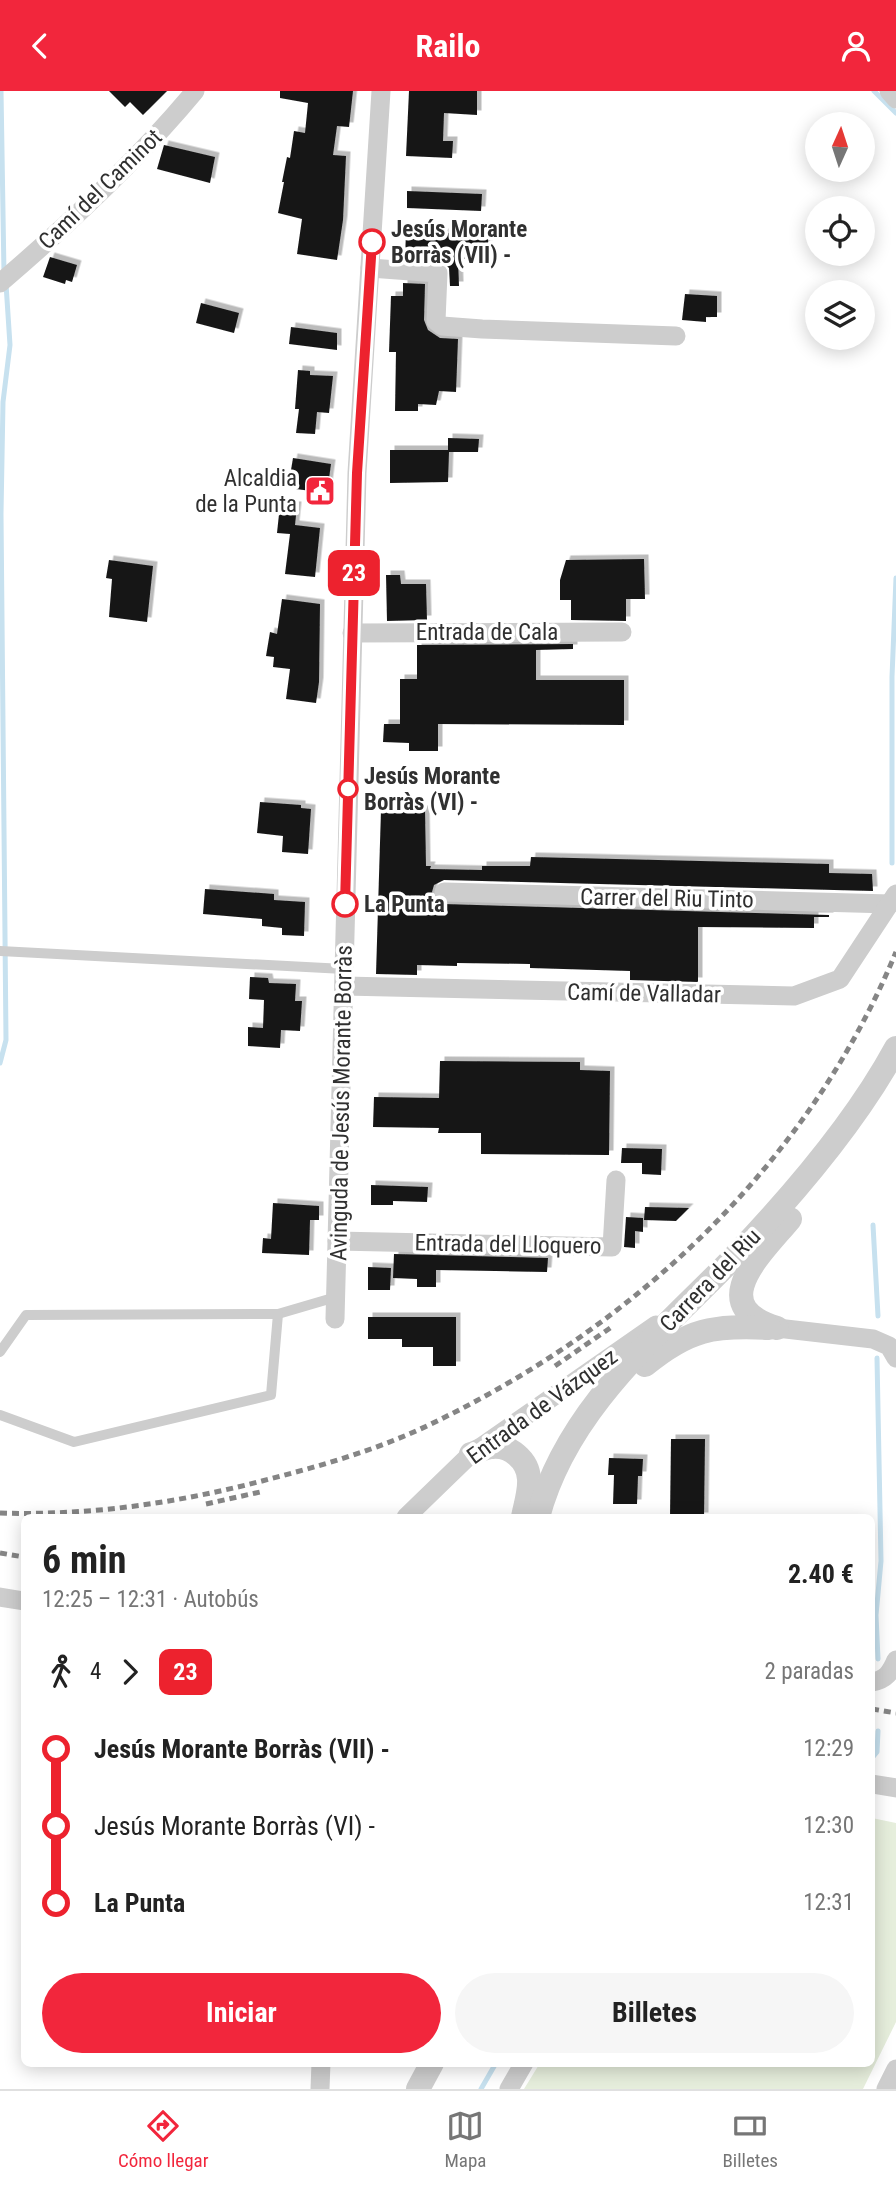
<!DOCTYPE html>
<html lang="es">
<meta charset="utf-8">
<style>
body{margin:0;font-family:"Roboto Condensed",sans-serif;background:#f6f6f6;color:#222;height:100vh;display:flex;flex-direction:column;font-size:26px;white-space:nowrap}
*{box-sizing:border-box;margin:0}
p{font-size:23px;color:#767676}
.icon{flex:none;width:38px;height:38px;fill:none;stroke:currentColor;stroke-width:2;stroke-linecap:round;stroke-linejoin:round}
.map{position:relative;flex:1;overflow:hidden}
.details{position:absolute;left:21px;top:1423px;width:854px;height:553px;display:flex;flex-direction:column;background:#fff;border-radius:10px;box-shadow:0 4px 18px #0003}
.details>*{flex:none}
.badge{padding:0 14px;border-radius:10px;font-size:24px;line-height:46px}
.needle{width:46px;rotate:3deg}
.fabs{position:absolute;left:805px;top:21px;display:grid;gap:14px}
.fabs a{display:grid;place-items:center;width:70px;height:70px;border-radius:50%;background:#fff;box-shadow:0 4px 18px #0003;font-size:35px}
.map>.badge{position:absolute;translate:-50% -50%;box-shadow:0 0 0 4px #fff}
.legs{display:flex;align-items:center;gap:10px;height:77px;padding:0 21px;font-size:23px}
.legs p{margin-inline-start:auto}
.overview{display:flex;align-items:center;justify-content:space-between;height:119px;padding:0 21px}
h1{font-size:38px;font-weight:700;line-height:52px}
.button{display:flex;gap:14px;margin-top:auto;padding:14px 21px}
.button a{flex:1;height:80px;border-radius:42px;background:#f2263c;color:#fff;font-size:28px;font-weight:700;line-height:80px;text-align:center}
.button a+a{background:#f6f6f6;color:#222}
ul{padding:0 21px;list-style:none}
li{display:flex;align-items:center;gap:24px;height:77px;font-size:26px}
li i{display:grid;place-items:center;width:10px;height:100%;margin:0 9px;background:currentColor}
li i::after{content:'';width:18px;height:18px;margin:-9px;border:5px solid;border-radius:50%;background:#fff}
li p{margin-inline-start:auto}
li:first-child i{background:linear-gradient(#0000 50%,currentColor 0)}
li:last-child i{background:linear-gradient(currentColor 50%,#0000 0)}
header{display:flex;justify-content:space-between;align-items:center;height:91px;padding:0 21px;background:#f2263c;color:#fff;font-size:32px;font-weight:700}
.menu{display:flex;justify-content:space-around;align-items:center;height:98px;border-top:2px solid #e0e0e0;background:#fff;font-size:19px;color:#767676}
.menu a{display:grid;justify-items:center;gap:4px}
.menu .on{color:#f2263c}
.map>svg:first-child{display:block}
</style>
<header><svg class="icon" aria-label="back" viewBox="0 0 24 24"><path d="M15 5l-7 7 7 7"/></svg>Railo<svg class="icon" aria-label="person" viewBox="0 0 24 24"><circle cx="12" cy="8" r="4"/><path d="M4 21q1-7 8-7t8 7"/></svg></header>
<div class="map">
<svg width="896" height="1998" viewBox="0 0 896 1998">
<defs>
<filter id="shadow"><feDropShadow dx="4.5" dy="-4.5" stdDeviation="0" flood-color="#0004"/></filter>
</defs>
<rect width="100%" height="100%" fill="#fff"/>
<path fill="#e6eedc" d="M872 1727 896 1732V1931L863 1998H524L540 1972H872Z"/>
<g fill="none" stroke-linecap="round" stroke-linejoin="round">
<g stroke="#c7e1ef" stroke-width="5">
<path d="M1 0 4 183"/>
<path d="M874 0 896 22"/>
<path d="M892 772V586L896 487"/>
<path d="M0 972 6 949 1 423 3 311 10 254 6 193"/>
<path d="M873 1134 878 1225"/>
<path d="M877 1267 881 1470 876 1524 878 1568"/>
<path d="M872 1667 877 1661 878 1640"/>
<path d="M481 1998 496 1972"/>
</g>
</g>
<g fill="#171717" filter="url(#shadow)">
<path d="M109 0H167L143 24 130 11 125 16Z"/>
<path d="M280 0H353L349 36 337 35 333 64 346 65 343 129 337 169 297 163 302 128 278 122 284 91H282L287 66 290 67 294 40 305 42 308 12 280 7Z"/>
<path d="M409 0H477V24L444 22 443 50H453L452 67 406 65Z"/>
<path d="M164 54 215 66 210 92 157 78Z"/>
<path d="M407 100 482 103 481 120 407 117Z"/>
<path d="M406 141 488 143V168H458L459 195H450L449 177 444 172 405 167Z"/>
<path d="M50 166 77 174 72 191 66 189 65 193 43 186Z"/>
<path d="M403 192 425 193 424 229 428 239 440 247 458 248 456 301 439 300 436 314 418 313V320H395L396 261H389L391 205H403Z"/>
<path d="M685 203 717 205V226H706V231L682 229Z"/>
<path d="M201 212 239 222 234 242 196 232Z"/>
<path d="M291 236 337 242V259L289 253Z"/>
<path d="M298 279 310 280V284L333 285 329 322 317 321 315 343 296 342 299 318H295Z"/>
<path d="M448 347 479 348 478 361H449L448 391 390 392V359H448Z"/>
<path d="M293 367 331 373 327 402 288 397Z"/>
<path d="M280 414 297 415 295 434 320 437 315 486 285 483 290 443 277 442Z"/>
<path d="M644 468 645 508H626V530L571 529V509H560V489L566 469Z"/>
<path d="M109 469 153 475 147 531 109 526 112 488 106 487Z"/>
<path d="M386 484H400L401 493H426L427 529 387 530Z"/>
<path d="M282 508 320 513 319 591 316 612 286 608 290 578 273 576 274 566 266 565 270 541 277 543Z"/>
<path d="M573 553V558L536 559V589H624V634L438 633V660H409V652L383 651 384 633H400V588H417V554Z"/>
<path d="M260 711 301 714V717L311 718 308 763 282 761 283 745 257 742Z"/>
<path d="M381 719H425L426 775H431L430 778 482 779V775H530L531 766 829 773V782L872 783 873 800 444 789 434 794 432 801 437 811 444 813 829 824V826H814V837L698 836V891L630 889V880L530 877V873L457 872V875L417 874V884L376 883Z"/>
<path d="M205 798 274 803V809L305 811 304 845 282 844V837L262 835V828L203 823Z"/>
<path d="M250 886 268 887 269 892 296 893 295 910H302L300 940 281 939 280 957 248 955V936L263 937 264 909 249 908Z"/>
<path d="M440 970 580 971V979L610 980 609 1064 481 1063V1042H438L439 1037 373 1036 374 1006 439 1007Z"/>
<path d="M622 1057 662 1058 661 1084 642 1083V1072H621Z"/>
<path d="M371 1094 428 1096 427 1111 393 1110V1114H371Z"/>
<path d="M273 1112 319 1115V1129H310L309 1164 262 1162 263 1147 271 1148Z"/>
<path d="M645 1116 689 1117 676 1130 644 1129Z"/>
<path d="M626 1126 643 1127V1141L635 1140V1157L624 1156Z"/>
<path d="M394 1163 548 1167 547 1181 436 1179V1196H417V1188L393 1187Z"/>
<path d="M368 1176 391 1177 390 1199H368Z"/>
<path d="M368 1226H456V1275H433V1256H402V1248H368Z"/>
<path d="M671 1348H705L704 1426H670Z"/>
<path d="M609 1367 643 1368 642 1385H638L637 1413H613L614 1384H608Z"/>
</g>
<g fill="none" stroke-linecap="round" stroke-linejoin="round">
<g stroke="#cdcdcd" stroke-width="10">
<path d="M0 860 344 878"/>
<path d="M278 1223 336 1206"/>
<path d="M0 1261 26 1224 278 1223 271 1304 74 1351 0 1324"/>
</g>
<g stroke="#cdcdcd" stroke-width="19">
<path d="M889 0 896 8"/>
<path d="M370 177 438 182 436 230 442 235 482 238 676 245"/>
<path d="M0 192C69 133 137 70 195 0"/>
<path d="M352 542 622 541"/>
<path d="M444 801 890 813"/>
<path d="M344 895 794 905 840 888 896 803"/>
<path d="M337 1150 612 1156 616 1089"/>
<path d="M335 1228 357 382 381 0"/>
<path d="M777 1237 873 1248 889 1255 896 1267"/>
<path d="M406 1426 471 1363 656 1234"/>
<path d="M0 1506 24 1510"/>
<path d="M872 1591C886 1589 891 1581 896 1569"/>
<path d="M872 1693 896 1697"/>
<path d="M320 1998 321 1972"/>
<path d="M509 1998 524 1972"/>
<path d="M886 1998 896 1978"/>
</g>
<g stroke="#cdcdcd" stroke-width="24">
<path d="M777 1237C703 1215 762 1162 790 1128"/>
<path d="M645 1274C689 1238 713 1234 769 1237"/>
<path d="M471 1363C478 1361 485 1356 492 1356 510 1354 528 1369 529 1388 530 1400 525 1415 523 1426"/>
<path d="M538 1426C567 1316 661 1242 737 1163 795 1102 856 1031 896 957"/>
<path d="M418 1998 432 1972"/>
</g>
<g stroke="#858585" stroke-width="5" stroke-dasharray="7 5" stroke-linecap="butt">
<path d="M555 1275 613 1235"/>
<path d="M206 1413 260 1401"/>
<path d="M0 1422C88 1425 177 1412 262 1390 320 1375 378 1359 433 1332 638 1233 808 1073 896 861"/>
<path d="M0 1462 24 1466"/>
<path d="M872 1618 896 1622"/>
</g>
</g>
<g fill="none" stroke-linecap="round" stroke-linejoin="round">
<g stroke="#fff" stroke-width="16">
<path id="line-1" d="M345 813 357 382 372 151"/>
</g>
<use href="#line-1" stroke="#ed222e" stroke-width="10"/>
</g>
<defs>
<g id="civic-square" transform="scale(1.575)"><rect x="-9" y="-9" width="18" height="18" rx="4" fill="#f2263c" stroke="#fff"/><path d="M-.6-6.5H3V-4.5H.6V-3L4-1V1h2V6H-6V1h2V-1L-.6-3ZM-1.2 2.5V6h2.4V2.5Z" fill="#fff"/></g>
</defs>
<g fill-rule="evenodd">
<use href="#civic-square" x="320" y="400"/>
</g>
<g fill="#fff" stroke="#ed222e" stroke-width="3.5">
<circle cx="372" cy="151" r="12"/>
<circle cx="348" cy="698" r="9"/>
<circle cx="345" cy="813" r="12"/>
</g>
<g text-anchor="middle" stroke-width="7" stroke-linejoin="round" paint-order="stroke">
<g font-size="23" fill="#303030" stroke="#fff">
<text transform="translate(100 98) rotate(-44)" y="8">Camí del Caminot</text>
<text x="487" y="549">Entrada de Cala</text>
<text transform="translate(667 807) rotate(1)" y="8">Carrer del Riu Tinto</text>
<text transform="translate(644 902) rotate(1)" y="8">Camí de Valladar</text>
<text transform="translate(341 1012) rotate(-89)" y="8">Avinguda de Jesús Morante Borràs</text>
<text transform="translate(508 1153) rotate(1)" y="8">Entrada del Lloquero</text>
<text transform="translate(710 1189) rotate(-46)" y="8">Carrera del Riu</text>
<text transform="translate(542 1315) rotate(-36)" y="8">Entrada de Vázquez</text>
</g>
<g font-size="23" font-weight="bold" fill="#303030" stroke="#fff" text-anchor="start">
<text x="391" y="146">Jesús Morante<tspan x="391" dy="26">Borràs (VII) -</tspan></text>
<text x="364" y="693">Jesús Morante<tspan x="364" dy="26">Borràs (VI) -</tspan></text>
<text x="364" y="821">La Punta</text>
</g>
<g font-size="23" fill="#303030" stroke="#fff" text-anchor="end">
<text x="297" y="395">Alcaldia<tspan x="297" dy="26">de la Punta</tspan></text>
</g>
</g>
</svg>
<div class="fabs">
<a><svg class="needle" viewBox="-14 -14 28 28"><path d="M0-13l5 13h-10z" fill="#e53935"/><path d="M0 13l5-13h-10z" fill="#767676"/></svg></a>
<a><svg class="icon" aria-label="locate" viewBox="0 0 24 24"><circle cx="12" cy="12" r="6"/><path d="M12 2v4M12 18v4M2 12h4M18 12h4"/></svg></a>
<a><svg class="icon" aria-label="layers" viewBox="0 0 24 24"><path d="M12 4l9 5-9 5-9-5zM3 14l9 5 9-5"/></svg></a>
</div>
<b class="badge" style="left:354px;top:482px;background:#ed222e;color:#fff">23</b>
<section class="details">
<div class="overview"><div><h1>6 min</h1><p>12:25 – 12:31 · Autobús</p></div><b>2.40 €</b></div>
<div class="legs"><svg class="icon" aria-label="walk" viewBox="0 0 24 24"><circle cx="13" cy="4" r="2"/><path d="M13 8l-2 6 4 7M11 14l-3 7M7 12l3-4h3l4 4"/></svg>4<svg class="icon" aria-label="forward" viewBox="0 0 24 24"><path d="M9 5l7 7-7 7"/></svg><b class="badge" style="background:#ed222e;color:#fff">23</b><p>2 paradas</p></div>
<ul>
<li><i style="color:#ed222e"></i><b>Jesús Morante Borràs (VII) -</b><p>12:29</p></li>
<li><i style="color:#ed222e"></i><span>Jesús Morante Borràs (VI) -</span><p>12:30</p></li>
<li><i style="color:#ed222e"></i><b>La Punta</b><p>12:31</p></li>
</ul>
<div class="button"><a>Iniciar</a><a>Billetes</a></div>
</section>
</div>
<nav class="menu">
<a class="on"><svg class="icon" aria-label="directions" viewBox="0 0 24 24"><path d="M12 3l9 9-9 9-9-9zM9 14v-3h6M13 9l2 2-2 2"/></svg>Cómo llegar</a>
<a><svg class="icon" aria-label="map" viewBox="0 0 24 24"><path d="M3 6l6-2 6 2 6-2v14l-6 2-6-2-6 2zM9 4v14M15 6v14"/></svg>Mapa</a>
<a><svg class="icon" aria-label="tickets" viewBox="0 0 24 24"><path d="M3 7h18v10H3zM15 7v10"/></svg>Billetes</a>
</nav>
